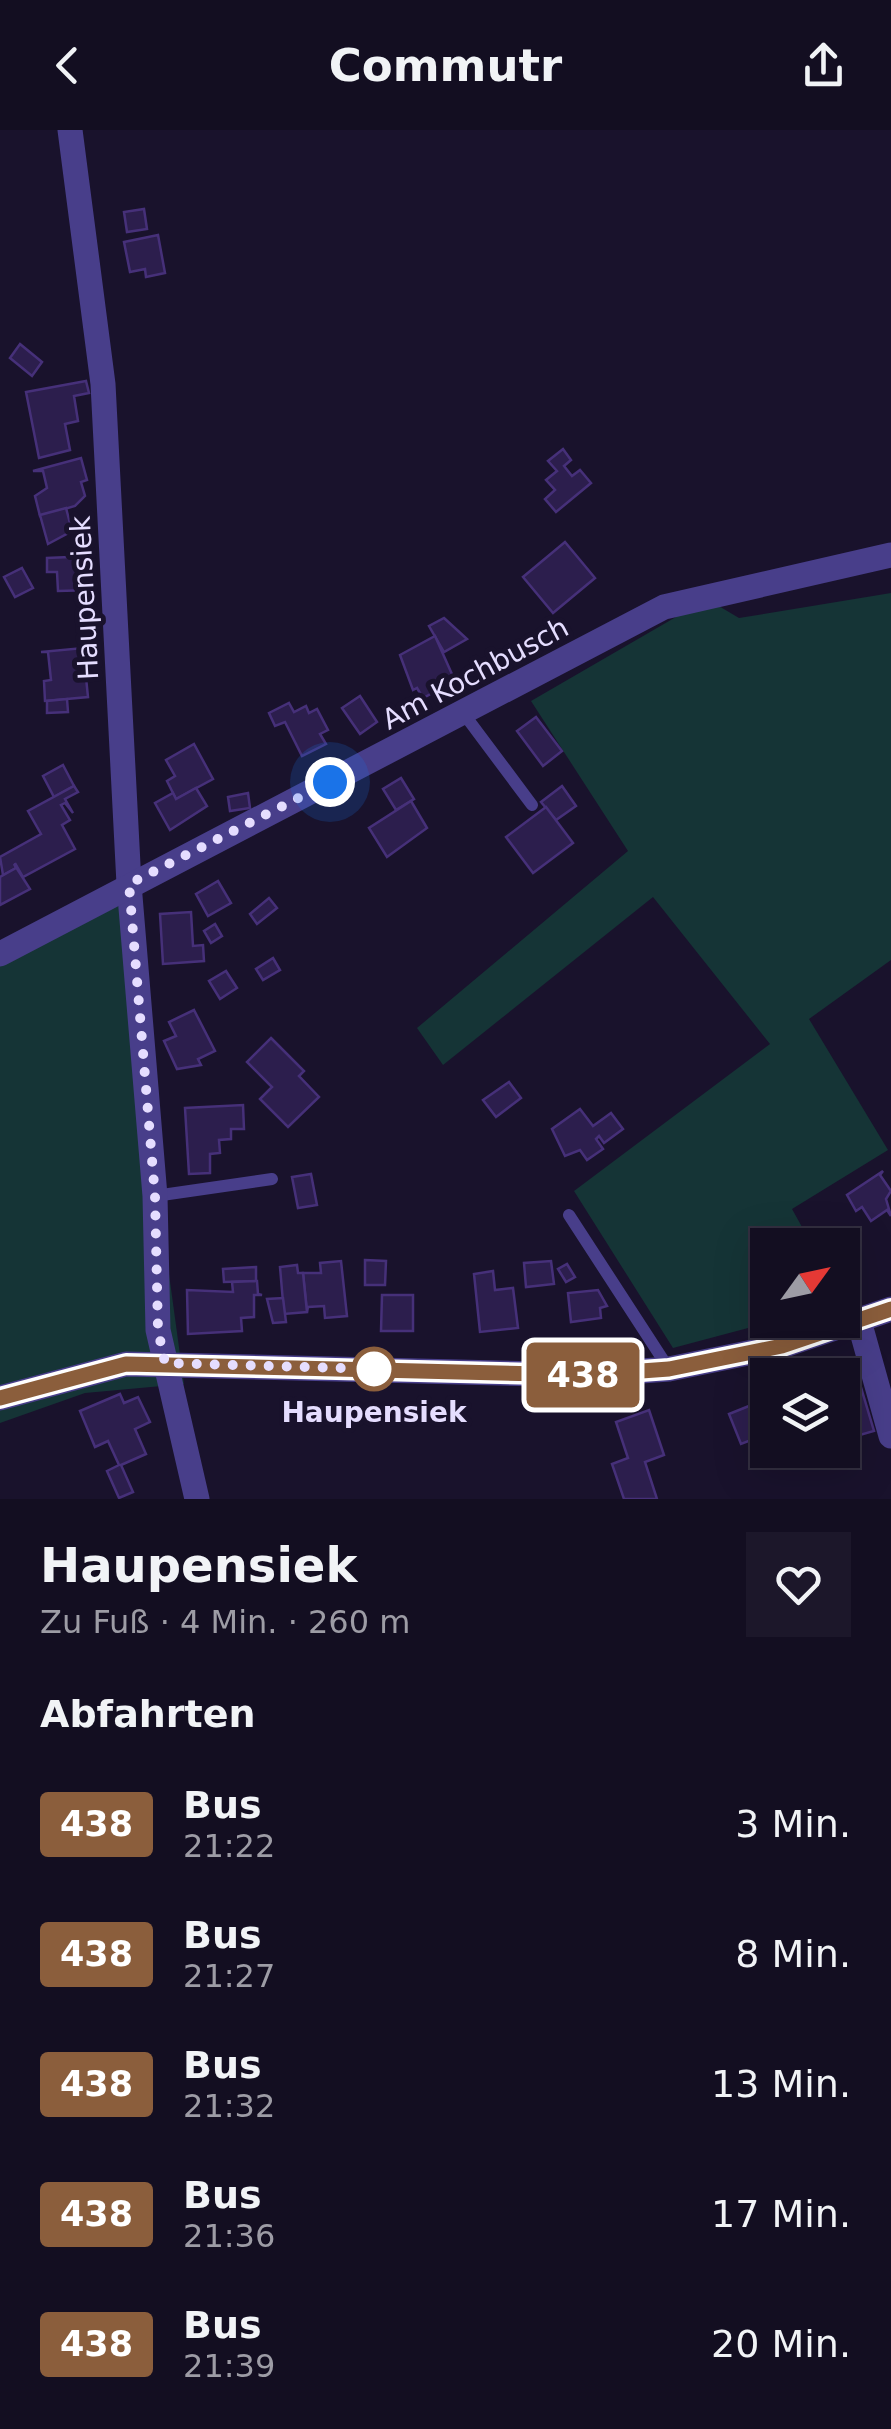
<!DOCTYPE html>
<html lang="de">
<meta charset="utf-8">
<style>
body{margin:0;font-family:"DejaVu Sans",sans-serif;background:#1c172a;color:#f1f3f6;height:100vh;display:flex;flex-direction:column;font-size:38px;white-space:nowrap}
*{box-sizing:border-box;margin:0}
p{font-size:32px;color:#9d9ca5}
.icon{flex:none;width:55px;height:55px;fill:none;stroke:currentColor;stroke-width:2;stroke-linecap:round;stroke-linejoin:round}
.map{position:relative;height:1369px;overflow:hidden}
.sheet{display:flex;flex-direction:column;background:#130e21;flex:1}
.sheet>*{flex:none}
.badge{padding:0 20px;border-radius:8px;font-size:35px;line-height:65px}
.needle{width:65px;rotate:57deg}
.controls{position:absolute;left:750px;top:1098px;display:grid;gap:20px}
.controls a{display:grid;place-items:center;width:110px;height:110px;border-radius:0px;background:#130e21;box-shadow:0 10px 40px #0002,0 0 0 2px #322e3f;font-size:50px}
.you{position:absolute;width:50px;height:50px;margin:-25px;border:8px solid #fff;border-radius:50%;background:#1a73e8;box-shadow:0 0 0 15px #1a73e833}
.map>.badge{position:absolute;translate:-50% -50%;box-shadow:0 0 0 5px #fff}
h2{padding:0 40px;font-size:38px;line-height:90px}
.round{display:grid;place-items:center;flex:none;width:105px;height:105px;border-radius:0px;background:#1c172a}
.summary{display:flex;align-items:center;justify-content:space-between;height:170px;padding:0 40px}
h1{font-size:48px;font-weight:800;line-height:75px}
ul{padding:0;list-style:none}
li{display:flex;align-items:center;gap:30px;height:130px;padding:0 40px}
li div{flex:1}
li b{display:block;font-size:38px}
li em{font-style:normal}
li .badge{min-width:110px;font-weight:700;text-align:center}
header{display:flex;justify-content:space-between;align-items:center;height:130px;padding:0 40px;background:#130e21;font-size:45px;font-weight:800}
.map>svg:first-child{display:block}
</style>
<header><svg class="icon" aria-label="back" viewBox="0 0 24 24"><path d="M15 5l-7 7 7 7"/></svg>Commutr<svg class="icon" aria-label="share" viewBox="0 0 24 24"><path d="M12 15V3M7 8l5-5 5 5M5 13v7h14v-7"/></svg></header>
<div class="map">
<svg width="891" height="1369" viewBox="0 0 891 1369">
<rect width="100%" height="100%" fill="#19122c"/>
<g fill="#153436">
<path d="M891 463V830L809 889 888 1020 792 1079 812 1115H768V1190H778L673 1218 574 1061 770 914 653 767 443 935 417 898 628 721 531 571 707 469 739 488Z"/>
<path d="M117 763 184 1254 85 1263 0 1293V822Z"/>
</g>
<g fill="#2c1e4d" stroke="#463079" stroke-width="2.5">
<path d="M144 79 147 99 127 102 124 82Z"/>
<path d="M158 105 165 143 146 147 145 139 130 142 124 112Z"/>
<path d="M20 214 42 232 32 246 10 228Z"/>
<path d="M86 251 89 263 74 266 78 291 65 294 70 320 39 328 26 262Z"/>
<path d="M563 319 571 330 564 336 572 346 580 340 591 353 556 382 545 369 555 360 546 350 557 341 548 331Z"/>
<path d="M81 328 87 350 81 352 85 366 75 376 40 386 35 366 47 358 43 341H33Z"/>
<path d="M66 378 72 401 48 414 40 385Z"/>
<path d="M565 412 595 448 553 483 523 447Z"/>
<path d="M93 426 94 460 58 461 57 442H47V428Z"/>
<path d="M22 438 33 458 15 467 4 447Z"/>
<path d="M444 488 467 509 444 522 429 496Z"/>
<path d="M435 506 455 551 423 568 417 558 413 560 400 525Z"/>
<path d="M83 518 88 567 45 571 44 551 51 550 48 522H41Z"/>
<path d="M360 566 377 592 360 604 342 578Z"/>
<path d="M67 569 68 582 47 583V571Z"/>
<path d="M289 573 294 582 306 576 309 583 317 579 328 600 320 604 326 614 302 626 285 592 275 596 269 583Z"/>
<path d="M536 587 562 621 543 636 517 601Z"/>
<path d="M194 614 213 649 176 669 167 651 175 646 166 630Z"/>
<path d="M63 635 74 656 54 667 43 646Z"/>
<path d="M401 648 414 669 396 680 383 659Z"/>
<path d="M74 656 78 662 65 669 73 683 65 673 61 675 70 690 62 695 75 719 23 747 15 733 16 738 3 745 0 727 41 704 28 681Z"/>
<path d="M562 656 576 676 556 690 541 672Z"/>
<path d="M196 658 207 676 170 700 155 673 173 663 176 669Z"/>
<path d="M248 663 250 678 230 681 228 667Z"/>
<path d="M411 671 427 698 387 727 369 698Z"/>
<path d="M546 677 573 713 533 743 506 707Z"/>
<path d="M14 734 30 759 0 775V747L16 738Z"/>
<path d="M218 751 231 773 208 786 196 764Z"/>
<path d="M269 768 277 778 257 794 250 784Z"/>
<path d="M191 782 193 816 203 815 204 831 163 834 160 784Z"/>
<path d="M215 794 222 806 211 813 204 801Z"/>
<path d="M273 828 280 840 263 850 256 839Z"/>
<path d="M226 841 237 858 220 869 209 851Z"/>
<path d="M194 880 215 921 198 929 201 935 177 939 164 911 176 906 169 892Z"/>
<path d="M271 908 304 941 299 946 319 967 288 997 260 969 272 957 247 932Z"/>
<path d="M509 952 521 968 496 987 483 970Z"/>
<path d="M243 975 244 999H231V1009L219 1010 220 1023 210 1024V1043L189 1044 185 978Z"/>
<path d="M580 979 593 996 611 983 623 999 604 1013 599 1006 596 1009 603 1019 587 1030 580 1020 565 1026 552 999Z"/>
<path d="M883 1041 880 1045 891 1061 886 1069 891 1086 887 1080 871 1091 862 1077 856 1081 847 1065Z"/>
<path d="M311 1044 317 1075 298 1078 292 1047Z"/>
<path d="M365 1130 386 1131 385 1155H365Z"/>
<path d="M341 1131 347 1186 325 1188 324 1176 308 1177 307 1182 303 1143H321L320 1133Z"/>
<path d="M551 1131 554 1154 526 1157 524 1133Z"/>
<path d="M567 1134 575 1147 566 1152 558 1139Z"/>
<path d="M297 1135 298 1143H303L307 1182 284 1184 280 1137Z"/>
<path d="M256 1137V1151L224 1152 223 1139Z"/>
<path d="M493 1141 495 1160 513 1158 518 1198 480 1202 474 1144Z"/>
<path d="M257 1151 258 1164 262 1165H254V1187L241 1188 242 1201 188 1204 187 1160 233 1162 232 1152Z"/>
<path d="M598 1160 607 1176 600 1178 601 1188 571 1192 568 1163Z"/>
<path d="M382 1165H413V1201H381Z"/>
<path d="M283 1168 286 1192 273 1193 267 1169Z"/>
<path d="M854 1234 874 1301 842 1310V1245H817Z"/>
<path d="M120 1264 124 1273 138 1267 150 1292 135 1299 146 1324 121 1335 133 1362 119 1368 107 1341 119 1335 108 1311 95 1317 80 1281Z"/>
<path d="M754 1274 760 1291 753 1293 759 1307 741 1314 729 1284Z"/>
<path d="M649 1280 664 1325 645 1332 657 1369H624L612 1334 628 1328 616 1292Z"/>
</g>
<g fill="none" stroke-linecap="round" stroke-linejoin="round">
<g stroke="#483e8a" stroke-width="12">
<path d="M464 584 532 675"/>
<path d="M155 1066 272 1049"/>
<path d="M569 1085 669 1239"/>
</g>
<g stroke="#483e8a" stroke-width="25">
<path d="M70 0 103 254 129 754 155 1066 158 1200 197 1369"/>
<path d="M0 824 664 477 891 425"/>
<path d="M859 1191 891 1306"/>
</g>
<path stroke="#483e8a" stroke-width="25" d="M0 1268 126 1234 586 1245 669 1239 782 1216 891 1179"/>
</g>
<g fill="none" stroke-linecap="round" stroke-linejoin="round">
<g stroke="#fff" stroke-width="22">
<path id="line" d="M0 1268 126 1234 586 1245 669 1239 782 1216 891 1179"/>
</g>
<use href="#line" stroke="#8b5e3c" stroke-width="15"/>
<path stroke="#e5ddff" stroke-width="10" stroke-dasharray="0 18" d="M330 652 129 754 155 1066 158 1200 165 1233 374 1239"/>
</g>
<circle fill="#fff" stroke="#8b5e3c" stroke-width="5" cx="374" cy="1239" r="20"/>
<g text-anchor="middle" stroke-width="10" stroke-linejoin="round" paint-order="stroke">
<g font-size="28" fill="#e5ddff" stroke="#19122c">
<text transform="translate(84 468) rotate(-93)" y="10">Haupensiek</text>
<text transform="translate(475 543) rotate(-28)" y="10">Am Kochbusch</text>
</g>
<g font-size="28" font-weight="bold" fill="#e5ddff" stroke="#19122c">
<text x="374" y="1292">Haupensiek</text>
</g>
</g>
</svg>
<div class="controls">
<a><svg class="needle" viewBox="-14 -14 28 28"><path d="M0-13l5 13h-10z" fill="#e53935"/><path d="M0 13l5-13h-10z" fill="#9d9ca5"/></svg></a>
<a><svg class="icon" aria-label="layers" viewBox="0 0 24 24"><path d="M12 4l9 5-9 5-9-5zM3 14l9 5 9-5"/></svg></a>
</div>
<div class="you" style="left:330px;top:652px"></div>
<b class="badge" style="left:583px;top:1245px;background:#8b5e3c;color:#fff">438</b>
</div>
<section class="sheet">
<div class="summary"><div><h1>Haupensiek</h1><p>Zu Fuß · 4 Min. · 260 m</p></div><a class="round"><svg class="icon" aria-label="heart" viewBox="0 0 24 24"><path d="M12 20l-8-8c-3-5 5-10 8-4 3-6 11-1 8 4z"/></svg></a></div>
<h2>Abfahrten</h2>
<ul>
<li><span class="badge" style="background:#8b5e3c;color:#fff">438</span><div><b>Bus</b><p>21:22</p></div><em>3 Min.</em></li>
<li><span class="badge" style="background:#8b5e3c;color:#fff">438</span><div><b>Bus</b><p>21:27</p></div><em>8 Min.</em></li>
<li><span class="badge" style="background:#8b5e3c;color:#fff">438</span><div><b>Bus</b><p>21:32</p></div><em>13 Min.</em></li>
<li><span class="badge" style="background:#8b5e3c;color:#fff">438</span><div><b>Bus</b><p>21:36</p></div><em>17 Min.</em></li>
<li><span class="badge" style="background:#8b5e3c;color:#fff">438</span><div><b>Bus</b><p>21:39</p></div><em>20 Min.</em></li>
</ul>
</section>
